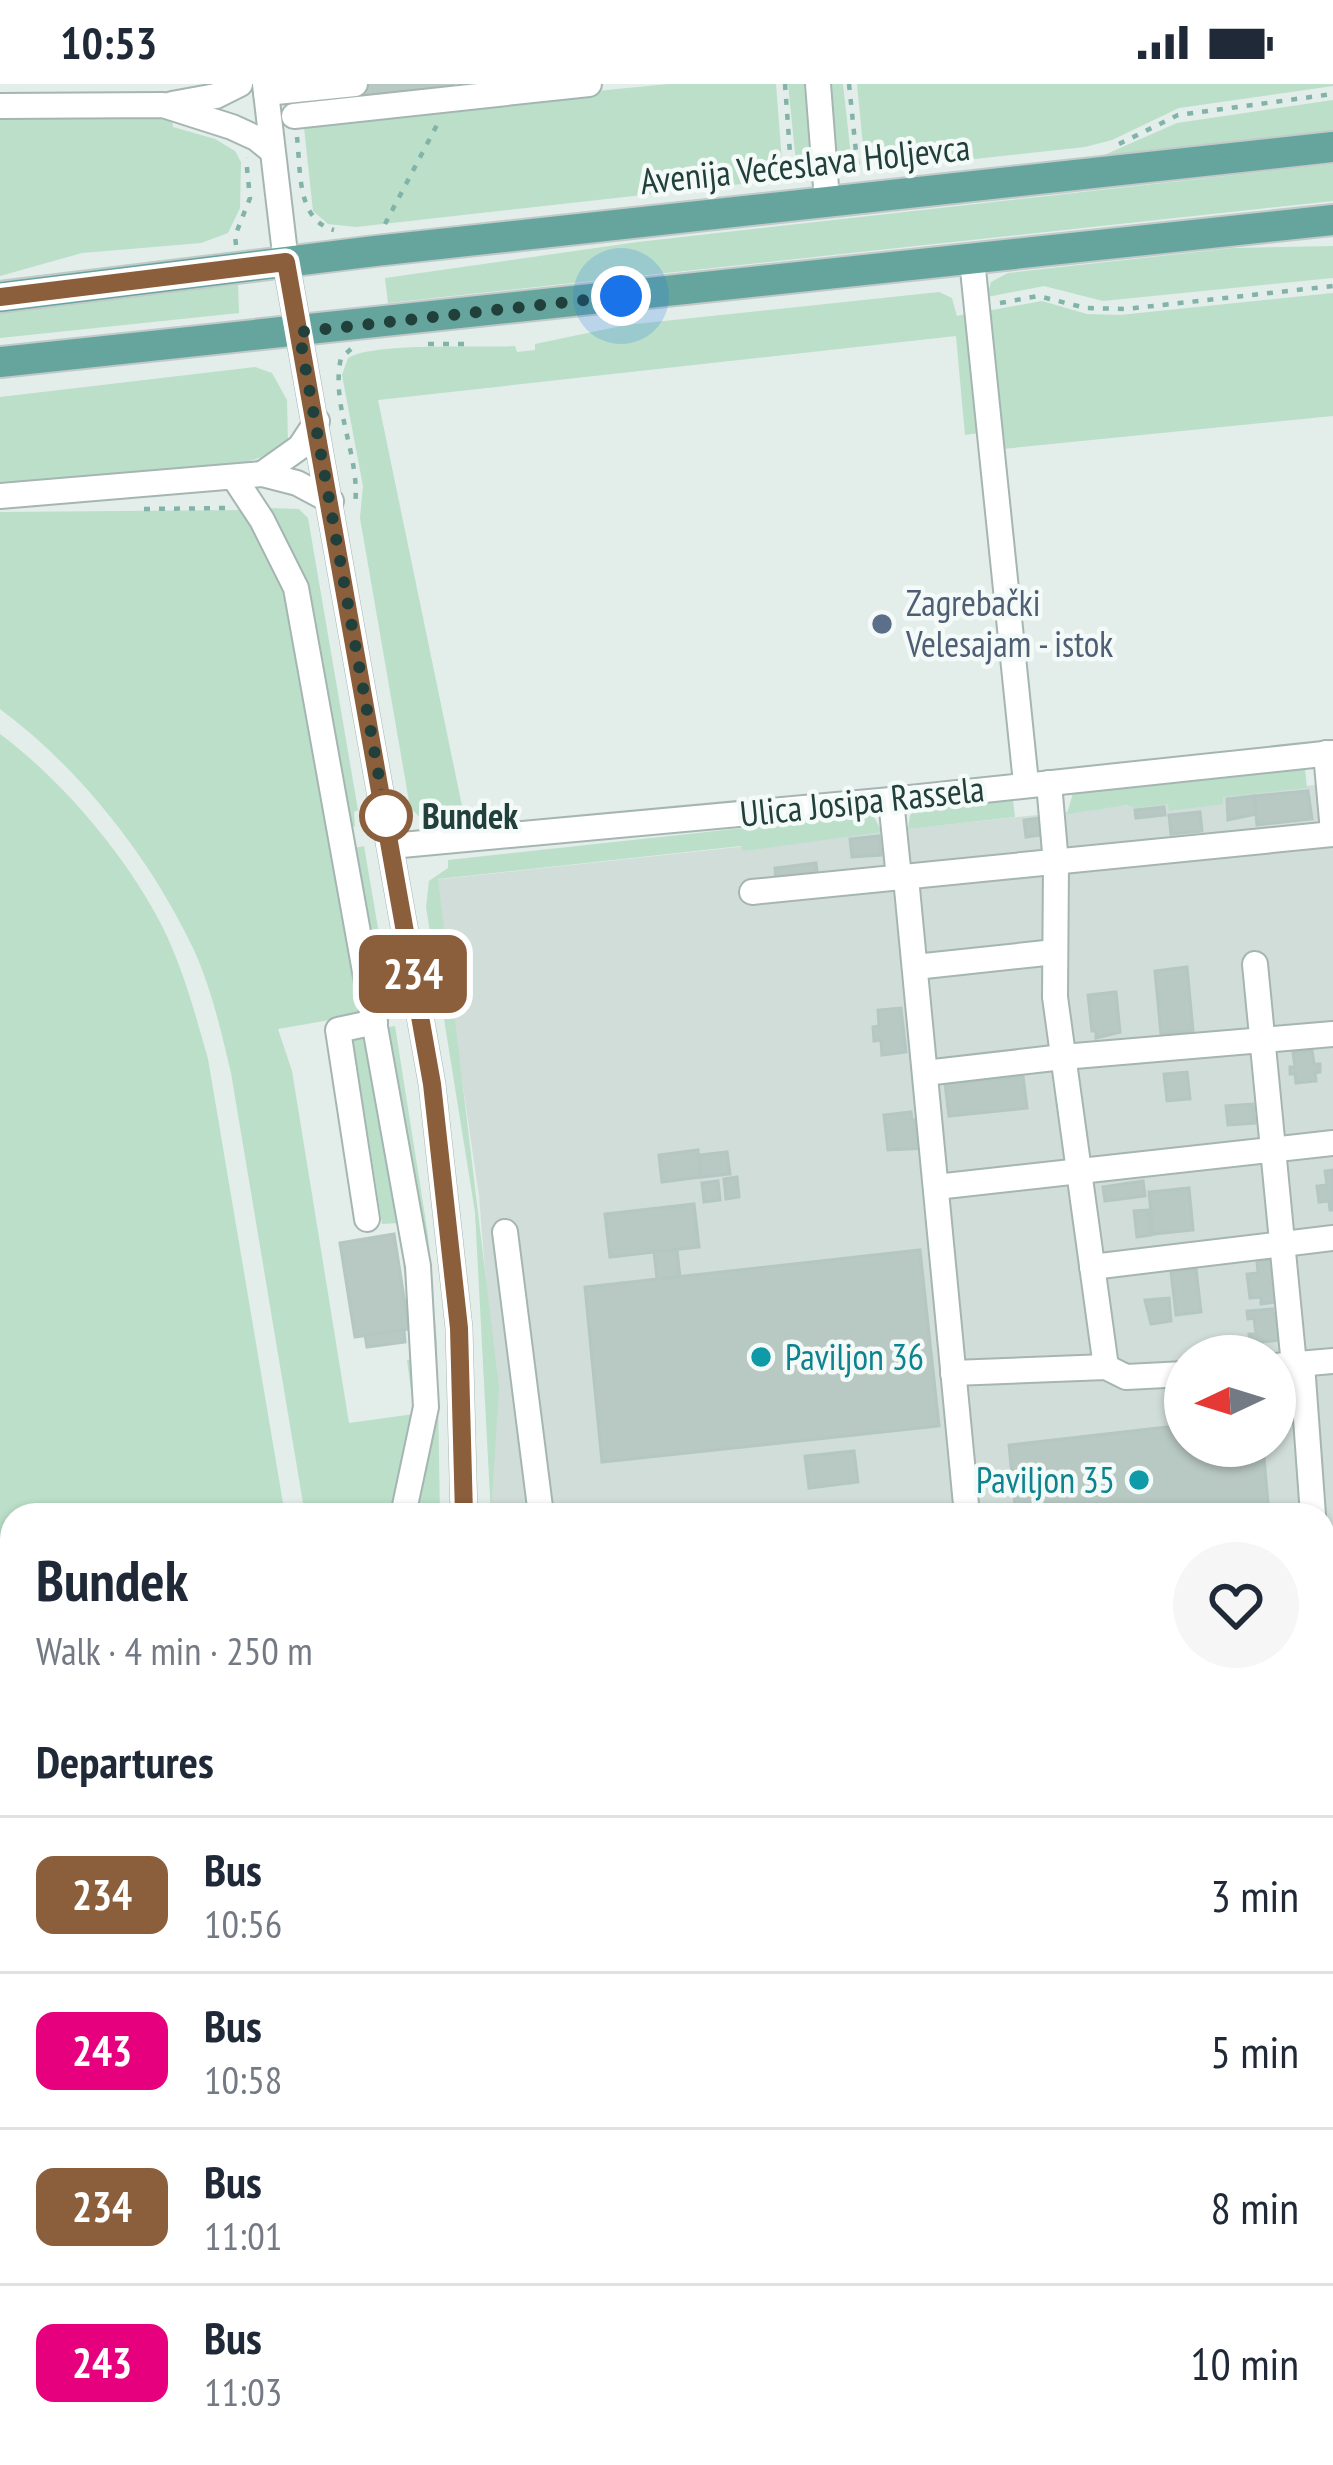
<!DOCTYPE html>
<meta charset="utf-8">
<style>
body{margin:0;font-family:"PT Sans Narrow",sans-serif;background:#f6f6f7;color:#1f2937;height:100vh;display:flex;flex-direction:column;font-size:45px;white-space:nowrap}
*{box-sizing:border-box;margin:0}
p{font-size:39px;color:#747a83}
.icon{flex:none;width:66px;height:66px;fill:none;stroke:currentColor;stroke-width:2;stroke-linecap:round;stroke-linejoin:round}
.map{position:relative;flex:1;overflow:hidden}
.panel{position:absolute;left:0px;top:1419px;width:1335px;height:963px;display:flex;flex-direction:column;background:#fff;border-radius:36px 36px 0 0;box-shadow:0 3px 9px #0004}
.panel>*{flex:none}
.badge{padding:0 24px;border-radius:18px;font-size:42px;line-height:78px}
.needle{width:78px;rotate:266deg}
.fabs{position:absolute;left:1164px;top:1251px;display:grid;gap:24px}
.fabs a{display:grid;place-items:center;width:132px;height:132px;border-radius:50%;background:#fff;box-shadow:0 3px 9px #0004;font-size:60px}
.you{position:absolute;width:60px;height:60px;margin:-30px;border:9px solid #fff;border-radius:50%;background:#1a73e8;box-shadow:0 0 0 18px #1a73e833}
.map>.badge{position:absolute;translate:-50% -50%;box-shadow:0 0 0 6px #fff}
h2{padding:0 36px;font-size:45px;line-height:108px}
.round{display:grid;place-items:center;flex:none;width:126px;height:126px;border-radius:63px;background:#f6f6f7}
.headline{display:flex;align-items:center;justify-content:space-between;height:204px;padding:0 36px}
h1{font-size:57px;font-weight:600;line-height:90px}
ul{padding:0;list-style:none}
li{display:flex;align-items:center;gap:36px;height:156px;padding:0 36px;border-top:3px solid #e0e1e3}
li div{flex:1}
li b{display:block;font-size:45px}
li em{font-style:normal}
li .badge{min-width:132px;font-weight:700;text-align:center}
.status{display:flex;justify-content:space-between;align-items:center;height:84px;padding:0 60px;background:#fff;direction:ltr}
.status svg{height:33px;fill:currentColor}
.map>svg:first-child{display:block}
</style>
<div class="status"><b>10:53</b><svg viewBox="0 0 49 12"><path d="M0 12V9h3v3zM5 12V6h3v6zM10 12V3h3v9zM15 12V0h3v12zM26 1h20v11H26zM47 4h2v5h-2z"/></svg></div>
<div class="map">
<svg width="1333" height="2381" viewBox="0 0 1333 2381">
<rect width="100%" height="100%" fill="#e3edea"/>
<path fill="#d1ddd9" fill-rule="evenodd" d="M1333 699V2381H810L809 2377 567 2370H1323V1431H492L486 1198 479 1112 433 796ZM1185 1272H1275V1362H1185Z"/>
<g fill="#bbdfc9">
<path d="M668 0H776L783 91 778 96 356 143 328 140 313 127 304 43 476 19Z"/>
<path d="M788 0H804L811 75 808 86 796 78Z"/>
<path d="M828 0H843L851 72 841 82 836 73Z"/>
<path d="M857 0H1333V2L1179 24 1112 56 1085 63 884 85 871 81 864 72Z"/>
<path d="M1333 16V47L1102 72 1177 39Z"/>
<path d="M79 28 172 36 173 43 215 55 235 67 241 78 240 124 228 149 201 159 82 169 0 192V33Z"/>
<path d="M1333 80V117L388 219 385 194 638 158Z"/>
<path d="M1333 162V194L1103 217 1044 202 987 213 991 198 1008 189 1233 164Z"/>
<path d="M238 201 239 229 0 254V226Z"/>
<path d="M939 208 952 214 957 232 966 230 979 349 965 351 956 252 378 316 462 722 424 738 410 723 360 434 363 402 342 291 348 274C373 258 479 264 515 262L517 268 535 266V260L626 241Z"/>
<path d="M1333 209V332L1002 365 987 227 1042 217 1087 230 1120 231Z"/>
<path d="M255 283 272 289 287 316 288 360C231 399 73 396 0 401V313Z"/>
<path d="M266 424 299 425 308 434 358 726 354 728 355 743 346 739Z"/>
<path d="M245 426 289 505 364 930 278 945 292 987 349 1339 414 1330 407 1276 419 1274 421 1308 401 1431H305L231 989C221 947 212 906 194 866 151 775 81 685 0 625V428Z"/>
<path d="M0 650C61 695 128 774 162 842 183 884 195 929 208 975L285 1431H12V2370H92L74 2381H0Z"/>
<path d="M1305 685 1307 704 1223 713V720L1169 727 1168 720 1135 724 1127 721 1067 730 1073 709Z"/>
<path d="M1013 716 1015 733 908 745 910 731 918 725Z"/>
<path d="M863 731 874 733 882 748 743 767 741 762 438 795 499 1304 491 1431 475 1128 426 823 429 797 448 784V776Z"/>
<path d="M364 762 393 932 383 933 350 765Z"/>
<path d="M395 942 428 1151 437 1259 440 1431H410L429 1326 384 944Z"/>
<path d="M370 946 414 1212 407 1211 398 1139 382 1140 352 949Z"/>
<path d="M143 2370H242L230 2381H125Z"/>
<path d="M260 2370H516L518 2381H247Z"/>
<path d="M560 2370H829L810 2377V2381H561Z"/>
</g>
<g fill="#b8c8c3" stroke="#b5c7c2" stroke-width="3">
<path d="M360 0H453V6L361 12Z"/>
<path d="M1308 707 1312 735 1257 741 1254 712Z"/>
<path d="M1254 712 1256 730 1228 736 1227 715Z"/>
<path d="M1164 723 1165 731 1136 734 1135 726Z"/>
<path d="M1200 728 1202 747 1171 750 1169 731Z"/>
<path d="M1040 734 1041 751 1026 753 1024 736Z"/>
<path d="M879 752 881 771 852 773 850 755Z"/>
<path d="M816 779 818 795 776 800 775 784Z"/>
<path d="M1187 883 1193 947 1161 950 1155 887Z"/>
<path d="M1116 908 1120 948 1096 954V947H1092L1088 911Z"/>
<path d="M901 924 906 968 882 971 881 956 874 957 873 943 879 942 878 926Z"/>
<path d="M1312 966 1314 980H1320V988L1315 989 1316 997 1296 999 1295 990H1290V983H1295L1293 968Z"/>
<path d="M1187 988 1190 1015 1167 1017 1164 990Z"/>
<path d="M1023 992 1027 1024 949 1032 945 1000Z"/>
<path d="M1253 1020 1255 1039 1228 1041 1226 1022Z"/>
<path d="M911 1028 912 1036 924 1035 927 1064 888 1066 884 1031Z"/>
<path d="M698 1066 701 1093 662 1098 659 1071Z"/>
<path d="M727 1068 730 1090 701 1093 699 1071Z"/>
<path d="M1333 1086V1126H1330L1329 1117 1319 1118 1317 1102 1327 1101 1325 1087Z"/>
<path d="M737 1093 739 1113 726 1115 724 1095Z"/>
<path d="M718 1097 720 1116 704 1118 702 1099Z"/>
<path d="M1143 1097 1145 1112 1105 1117 1103 1103Z"/>
<path d="M1189 1104 1193 1146 1153 1150 1149 1108Z"/>
<path d="M694 1120 699 1163 610 1173 605 1130Z"/>
<path d="M1148 1126 1151 1151 1137 1153 1134 1127Z"/>
<path d="M394 1150 409 1245 355 1253 340 1159Z"/>
<path d="M677 1166 680 1193 657 1195 654 1168Z"/>
<path d="M920 1166 939 1342 602 1378 585 1203Z"/>
<path d="M1272 1175 1276 1218 1261 1220V1213L1250 1214 1247 1190 1258 1189 1257 1177Z"/>
<path d="M1196 1185 1201 1228 1176 1231 1171 1188Z"/>
<path d="M1169 1214 1171 1237 1151 1240 1145 1216Z"/>
<path d="M1273 1225V1230L1279 1229 1282 1256 1250 1259 1249 1250H1256L1254 1234 1248 1235 1247 1227Z"/>
<path d="M404 1246 405 1258 367 1263 365 1251Z"/>
<path d="M1185 1341V1362H1263L1269 1431H1016L1009 1361Z"/>
<path d="M854 1367 858 1398 809 1404 805 1372Z"/>
<path d="M754 1423 755 1431H718V1427Z"/>
<path d="M1333 1610V1712H1326L1323 1611Z"/>
<path d="M1323 1757H1327L1333 1825V1847L1323 1848Z"/>
<path d="M1333 2109V2206H1332L1323 2110Z"/>
<path d="M1052 2370H1095L1096 2381H1054Z"/>
<path d="M1201 2370H1244L1246 2381H1202Z"/>
<path d="M1333 2370V2381H1292L1291 2374Z"/>
</g>
<g fill="none" stroke-linecap="round" stroke-linejoin="round">
<g stroke="#a5b6b2" stroke-width="28">
<g id="minor">
<path d="M265 0 286 178 432 1000 459 1244 464 1431"/>
<path d="M818 0 827 116"/>
<path d="M266 9 355 0"/>
<path d="M172 20 216 12 240 0"/>
<path d="M0 22 163 21 232 43 256 54 272 67"/>
<path d="M294 32 589 0"/>
<path d="M972 176 1026 699"/>
<path d="M262 390 300 363 317 337"/>
<path d="M235 395 262 436 296 504 418 1182 426 1323 403 1431"/>
<path d="M0 412 262 390 297 399 331 417"/>
<path d="M1326 669 1333 748"/>
<path d="M1049 699 1056 780 1055 913 1106 1283"/>
<path d="M891 716 899 794"/>
<path d="M391 762 891 716 1333 669"/>
<path d="M906 794 967 1431"/>
<path d="M752 808 1333 750"/>
<path d="M1255 880 1294 1281"/>
<path d="M915 883 1055 868"/>
<path d="M925 989 1063 973 1333 950"/>
<path d="M936 1103 1333 1059"/>
<path d="M367 1135 338 946 375 938"/>
<path d="M505 1148 541 1431"/>
<path d="M1092 1183 1333 1154"/>
<path d="M1302 1280 1313 1431"/>
<path d="M1275 1282 1333 1277"/>
<path d="M953 1289 1106 1283 1126 1293 1185 1290"/>
<path d="M1323 1541 1329 1607"/>
<path d="M1323 1910 1333 1909"/>
<path d="M1323 2245 1333 2249"/>
<path d="M537 2370 538 2381"/>
<path d="M633 2370 634 2381"/>
<path d="M240 2381 253 2370"/>
<path d="M769 2381 799 2370"/>
</g>
</g>
<g stroke="#c1cac8" stroke-width="34">
<g id="major">
<path d="M0 213 375 167 1333 63"/>
<path d="M0 278 1333 136"/>
</g>
</g>
<g stroke="#82b3a9" stroke-width="4.5" stroke-dasharray="6 9" stroke-linecap="butt">
<path d="M785 0 792 97"/>
<path d="M849 0 858 87"/>
<path d="M297 53C301 86 296 136 334 146"/>
<path d="M1119 60 1178 31 1333 10"/>
<path d="M385 140 438 39"/>
<path d="M236 161 235 152 250 114 246 74"/>
<path d="M1000 219 1038 212 1086 224 1126 225 1333 202"/>
<path d="M428 260H466L468 256"/>
<path d="M351 265 341 274C330 322 361 373 355 421"/>
<path d="M144 425 228 424"/>
<path d="M656 2380 691 2370"/>
</g>
<use href="#minor" stroke="#fff" stroke-width="24"/>
<use href="#major" stroke="#65a59d" stroke-width="30"/>
</g>
<g fill="none" stroke-linecap="round" stroke-linejoin="round">
<g stroke="#fff" stroke-width="27">
<path id="line" d="M0 213 286 178 432 1000 459 1244 464 1431"/>
</g>
<use href="#line" stroke="#8b5e3c" stroke-width="18"/>
<path stroke="#21403b" stroke-width="12" stroke-dasharray="0 21.6" d="M386 732 299 248 621 212"/>
</g>
<circle fill="#5c6f8a" stroke="#f4faf7" stroke-width="4.5" cx="882" cy="540" r="12"/>
<circle fill="#fff" stroke="#8b5e3c" stroke-width="6" cx="386" cy="732" r="24"/>
<g fill="#0f9aa8" stroke="#f4faf7" stroke-width="4.5">
<circle cx="761" cy="1273" r="12"/>
<circle cx="1139" cy="1396" r="12"/>
</g>
<g text-anchor="middle" stroke-width="9" stroke-linejoin="round" paint-order="stroke">
<g font-size="36" fill="#21403b" stroke="#f4faf7">
<text transform="translate(805 80) rotate(-6)" y="13">Avenija Većeslava Holjevca</text>
<text transform="translate(862 717) rotate(-6)" y="13">Ulica Josipa Rassela</text>
</g>
<g font-size="36" fill="#4e5e75" stroke="#f4faf7" text-anchor="start">
<text x="906" y="532">Zagrebački<tspan x="906" dy="41">Velesajam - istok</tspan></text>
</g>
<g font-size="36" font-weight="bold" fill="#21403b" stroke="#f4faf7" text-anchor="start">
<text x="422" y="745">Bundek</text>
</g>
<g font-size="36" fill="#0d838f" stroke="#f4faf7" text-anchor="start">
<text x="785" y="1286">Paviljon 36</text>
<text x="1115" y="1409" text-anchor="end">Paviljon 35</text>
</g>
</g>
</svg>
<div class="fabs">
<a><svg class="needle" viewBox="-14 -14 28 28"><path d="M0-13l5 13h-10z" fill="#e53935"/><path d="M0 13l5-13h-10z" fill="#747a83"/></svg></a>
</div>
<div class="you" style="left:621px;top:212px"></div>
<b class="badge" style="left:413px;top:890px;background:#8b5e3c;color:#fff">234</b>
<section class="panel">
<div class="headline"><div><h1>Bundek</h1><p>Walk · 4 min · 250 m</p></div><a class="round"><svg class="icon" aria-label="heart" viewBox="0 0 24 24"><path d="M12 20l-8-8c-3-5 5-10 8-4 3-6 11-1 8 4z"/></svg></a></div>
<h2>Departures</h2>
<ul>
<li><span class="badge" style="background:#8b5e3c;color:#fff">234</span><div><b>Bus</b><p>10:56</p></div><em>3 min</em></li>
<li><span class="badge" style="background:#e6007e;color:#fff">243</span><div><b>Bus</b><p>10:58</p></div><em>5 min</em></li>
<li><span class="badge" style="background:#8b5e3c;color:#fff">234</span><div><b>Bus</b><p>11:01</p></div><em>8 min</em></li>
<li><span class="badge" style="background:#e6007e;color:#fff">243</span><div><b>Bus</b><p>11:03</p></div><em>10 min</em></li>
</ul>
</section>
</div>
